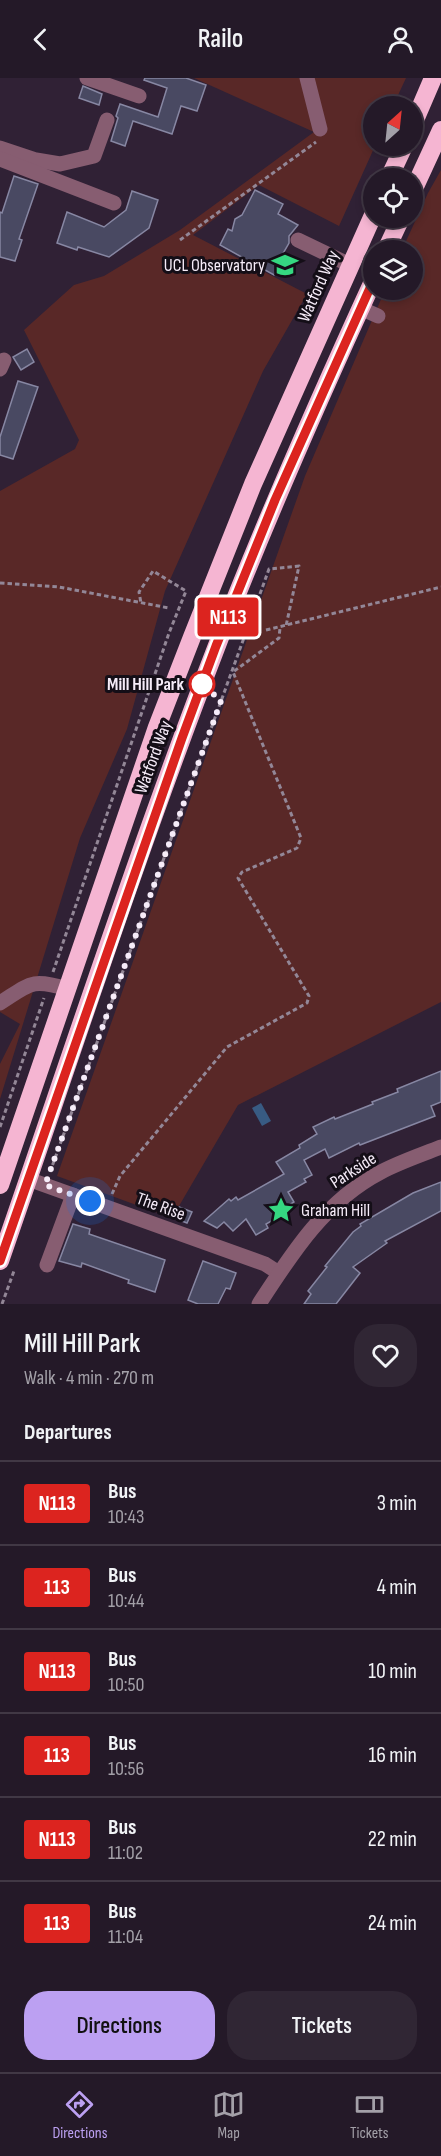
<!DOCTYPE html>
<meta charset="utf-8">
<style>
body{margin:0;font-family:"Sofia Sans Condensed",sans-serif;background:#302634;color:#f1f3f6;height:100vh;display:flex;flex-direction:column;font-size:22px;white-space:nowrap}
*{box-sizing:border-box;margin:0}
p{font-size:20px;color:#a3a0a8}
.icon{flex:none;width:33px;height:33px;fill:none;stroke:currentColor;stroke-width:2;stroke-linecap:round;stroke-linejoin:round}
.map{position:relative;height:1226px;overflow:hidden}
.sheet{display:flex;flex-direction:column;background:#241928;flex:1}
.sheet>*{flex:none}
.badge{padding:0 12px;border-radius:4px;font-size:21px;line-height:39px}
.needle{width:39px;rotate:27deg}
.fabs{position:absolute;left:363px;top:18px;display:grid;gap:12px}
.fabs a{display:grid;place-items:center;width:60px;height:60px;border-radius:50%;background:#241928;box-shadow:0 3px 9px #0003,0 0 0 2px #413845;font-size:30px}
.you{position:absolute;width:30px;height:30px;margin:-15px;border:4px solid #fff;border-radius:50%;background:#1a73e8;box-shadow:0 0 0 9px #1a73e833}
.map>.badge{position:absolute;translate:-50% -50%;box-shadow:0 0 0 3px #fff}
h2{padding:0 24px;font-size:22px;line-height:54px}
.round{display:grid;place-items:center;flex:none;width:63px;height:63px;border-radius:24px;background:#302634}
.overview{display:flex;align-items:center;justify-content:space-between;height:102px;padding:0 24px}
h1{font-size:28px;font-weight:600;line-height:45px}
.button{display:flex;gap:12px;margin-top:auto;padding:12px 24px}
.button a{flex:1;height:69px;border-radius:24px;background:#bca0f2;color:#111;font-size:24px;font-weight:600;line-height:69px;text-align:center}
.button a+a{background:#302634;color:#f1f3f6}
ul{padding:0;list-style:none}
li{display:flex;align-items:center;gap:18px;height:84px;padding:0 24px;border-top:2px solid #413845}
li div{flex:1}
li b{display:block;font-size:22px}
li em{font-style:normal}
li .badge{min-width:66px;font-weight:700;text-align:center}
header{display:flex;justify-content:space-between;align-items:center;height:78px;padding:0 24px;background:#241928;font-size:27px;font-weight:600}
.dock{display:flex;justify-content:space-around;align-items:center;height:84px;border-top:2px solid #413845;background:#241928;font-size:16px;color:#a3a0a8}
.dock a{display:grid;justify-items:center;gap:3px}
.dock .current{color:#bca0f2}
.map>svg:first-child{display:block}
</style>
<header><svg class="icon" aria-label="back" viewBox="0 0 24 24"><path d="M15 5l-7 7 7 7"/></svg>Railo<svg class="icon" aria-label="person" viewBox="0 0 24 24"><circle cx="12" cy="8" r="4"/><path d="M4 21q1-7 8-7t8 7"/></svg></header>
<div class="map">
<svg width="441" height="1226" viewBox="0 0 441 1226">
<rect width="100%" height="100%" fill="#302135"/>
<g fill="#592827">
<path d="M194 0H406L393 28H374L375 68 339 148 259 107 193 157 307 216 263 293 165 513 127 651 80 760 0 1021V986L20 946 0 934V413L75 371 79 362 24 252 74 207 104 198 180 152 314 54Z"/>
<path d="M441 92V924L238 1027 172 1140 57 1098 305 398 385 212H412V172H402L428 115Z"/>
</g>
<path fill="#385b83" d="M261 1025 271 1043 262 1048 252 1030Z"/>
<g fill="#494962" stroke="#8787a3" stroke-width="1.5">
<path d="M145 0H186L206 7 197 33 181 28 172 56 133 43 125 68 111 63 118 40 116 38 120 26 158 39 167 10 144 2Z"/>
<path d="M83 8 102 16 99 27 79 20Z"/>
<path d="M14 98 38 106 19 161 22 162 15 183 0 179V134L2 135Z"/>
<path d="M255 112 283 126 278 136 298 147 289 158V165L281 179 283 180 274 197 220 167 228 151 232 153 235 141 242 137Z"/>
<path d="M132 113 158 122 149 150 109 179 78 169 77 172 57 165 67 134 104 149 126 132Z"/>
<path d="M27 271 34 284 21 292 13 279Z"/>
<path d="M18 303 38 309 13 381 0 377V359Z"/>
<path d="M441 993V1024L431 1028 435 1038 360 1067 359 1065 329 1080 325 1071 304 1082 312 1097 304 1101 306 1104 288 1114 294 1124 273 1137 275 1141 266 1146 268 1150 256 1157 246 1141 233 1153 224 1144 217 1150 204 1143 229 1121 231 1123 236 1119 238 1122 284 1096 276 1084 300 1070 299 1067 317 1056 313 1049 334 1039 335 1041 373 1026 372 1024 398 1014 397 1011Z"/>
<path d="M441 1104V1133L385 1163 387 1165 353 1189 360 1195 336 1226H304L311 1216 308 1213 327 1189 325 1188 353 1154 361 1148 360 1146 413 1115Z"/>
<path d="M179 1129 192 1134 187 1145 174 1140Z"/>
<path d="M73 1146 90 1151 89 1156 165 1182 155 1214 128 1205 129 1202 82 1185 81 1189 59 1183Z"/>
<path d="M203 1183 236 1195 230 1211 226 1210 218 1226H198L188 1222Z"/>
</g>
<g fill="none" stroke-linecap="round" stroke-linejoin="round">
<g stroke="#938797" stroke-width="3" stroke-dasharray="4.5 3" stroke-linecap="butt">
<path d="M180 162 316 64"/>
<path d="M0 505 59 509 169 530"/>
<path d="M266 552 441 509"/>
<path d="M53 894 169 555 186 513 153 493 139 514 141 525"/>
<path d="M0 1049 44 920"/>
<path d="M50 1094 269 491 299 488 286 548"/>
<path d="M112 1116 120 1098 227 969 307 925 309 918 238 800 242 794 297 770 301 760 233 594 279 560 280 550"/>
<path d="M2 1226 14 1193"/>
</g>
<g stroke="#875d71" stroke-width="15">
<path d="M87 0 139 18"/>
<path d="M307 0 320 51"/>
<path d="M0 70 36 82 60 86 94 78 107 42"/>
<path d="M0 81 114 125"/>
<path d="M298 162 350 187"/>
<path d="M360 230 378 238"/>
<path d="M0 291 4 282"/>
<path d="M0 925C30 906 31 900 67 911"/>
<path d="M28 1101 265 1186 279 1195"/>
<path d="M47 1187 73 1117"/>
<path d="M259 1226C292 1175 325 1123 381 1094 400 1084 421 1077 441 1069"/>
</g>
<g stroke="#f5b5d2" stroke-width="18">
<path d="M412 49 433 0"/>
<path d="M389 100 404 68"/>
<path d="M412 115 441 52"/>
<path d="M386 172 401 140"/>
<path d="M0 1107 157 649 192 559 253 406 374 135"/>
<path d="M0 1183C71 978 138 772 216 570 264 445 318 323 374 201"/>
</g>
</g>
<g fill="none" stroke-linecap="round" stroke-linejoin="round">
<g stroke="#fff" stroke-width="14">
<path id="line" d="M0 1183 182 660 216 568 275 422 374 201"/>
</g>
<use href="#line" stroke="#dc241f" stroke-width="9"/>
<path stroke="#f6ecf9" stroke-width="6" stroke-dasharray="0 10.8" d="M90 1123 45 1107 221 623 202 606"/>
</g>
<defs>
<g id="university-bare" transform="scale(2.07)"><path d="M0-5L7-2L0 1L-7-2ZM-4 1L0 2.5L4 1V4Q0 6-4 4Z" fill="#35d881" stroke="#140e17" stroke-width="2.5" paint-order="stroke"/></g>
<g id="sight-bare" transform="scale(2.07)"><path d="M0-6L1.8-2.2L6-1.7L2.9 1.2L3.7 5.4L0 3.3L-3.7 5.4L-2.9 1.2L-6-1.7L-1.8-2.2Z" fill="#35d881" stroke="#140e17" stroke-width="2.5" paint-order="stroke"/></g>
</defs>
<g fill-rule="evenodd">
<use href="#university-bare" x="285" y="187"/>
<use href="#sight-bare" x="281" y="1132"/>
</g>
<circle fill="#fff" stroke="#dc241f" stroke-width="3" cx="202" cy="606" r="12"/>
<g text-anchor="middle" stroke-width="6" stroke-linejoin="round" paint-order="stroke">
<g font-size="18" fill="#f6ecf9" stroke="#140e17" text-anchor="end">
<text x="265" y="193">UCL Observatory</text>
<text x="301" y="1138" text-anchor="start">Graham Hill</text>
</g>
<g font-size="18" fill="#f6ecf9" stroke="#140e17">
<text transform="translate(318 208) rotate(-66)" y="6">Watford Way</text>
<text transform="translate(153 679) rotate(-70)" y="6">Watford Way</text>
<text transform="translate(353 1092) rotate(-33)" y="6">Parkside</text>
<text transform="translate(161 1128) rotate(20)" y="6">The Rise</text>
</g>
<g font-size="18" font-weight="bold" fill="#f6ecf9" stroke="#140e17" text-anchor="end">
<text x="184" y="612">Mill Hill Park</text>
</g>
</g>
</svg>
<div class="fabs">
<a><svg class="needle" viewBox="-14 -14 28 28"><path d="M0-13l5 13h-10z" fill="#e53935"/><path d="M0 13l5-13h-10z" fill="#a3a0a8"/></svg></a>
<a><svg class="icon" aria-label="locate" viewBox="0 0 24 24"><circle cx="12" cy="12" r="6"/><path d="M12 2v4M12 18v4M2 12h4M18 12h4"/></svg></a>
<a><svg class="icon" aria-label="layers" viewBox="0 0 24 24"><path d="M12 4l9 5-9 5-9-5zM3 14l9 5 9-5"/></svg></a>
</div>
<div class="you" style="left:90px;top:1123px"></div>
<b class="badge" style="left:228px;top:539px;background:#dc241f;color:#fff">N113</b>
</div>
<section class="sheet">
<div class="overview"><div><h1>Mill Hill Park</h1><p>Walk · 4 min · 270 m</p></div><a class="round"><svg class="icon" aria-label="heart" viewBox="0 0 24 24"><path d="M12 20l-8-8c-3-5 5-10 8-4 3-6 11-1 8 4z"/></svg></a></div>
<h2>Departures</h2>
<ul>
<li><span class="badge" style="background:#dc241f;color:#fff">N113</span><div><b>Bus</b><p>10:43</p></div><em>3 min</em></li>
<li><span class="badge" style="background:#dc241f;color:#fff">113</span><div><b>Bus</b><p>10:44</p></div><em>4 min</em></li>
<li><span class="badge" style="background:#dc241f;color:#fff">N113</span><div><b>Bus</b><p>10:50</p></div><em>10 min</em></li>
<li><span class="badge" style="background:#dc241f;color:#fff">113</span><div><b>Bus</b><p>10:56</p></div><em>16 min</em></li>
<li><span class="badge" style="background:#dc241f;color:#fff">N113</span><div><b>Bus</b><p>11:02</p></div><em>22 min</em></li>
<li><span class="badge" style="background:#dc241f;color:#fff">113</span><div><b>Bus</b><p>11:04</p></div><em>24 min</em></li>
</ul>
<div class="button"><a>Directions</a><a>Tickets</a></div>
</section>
<nav class="dock">
<a class="current"><svg class="icon" aria-label="directions" viewBox="0 0 24 24"><path d="M12 3l9 9-9 9-9-9zM9 14v-3h6M13 9l2 2-2 2"/></svg>Directions</a>
<a><svg class="icon" aria-label="map" viewBox="0 0 24 24"><path d="M3 6l6-2 6 2 6-2v14l-6 2-6-2-6 2zM9 4v14M15 6v14"/></svg>Map</a>
<a><svg class="icon" aria-label="tickets" viewBox="0 0 24 24"><path d="M3 7h18v10H3zM15 7v10"/></svg>Tickets</a>
</nav>
